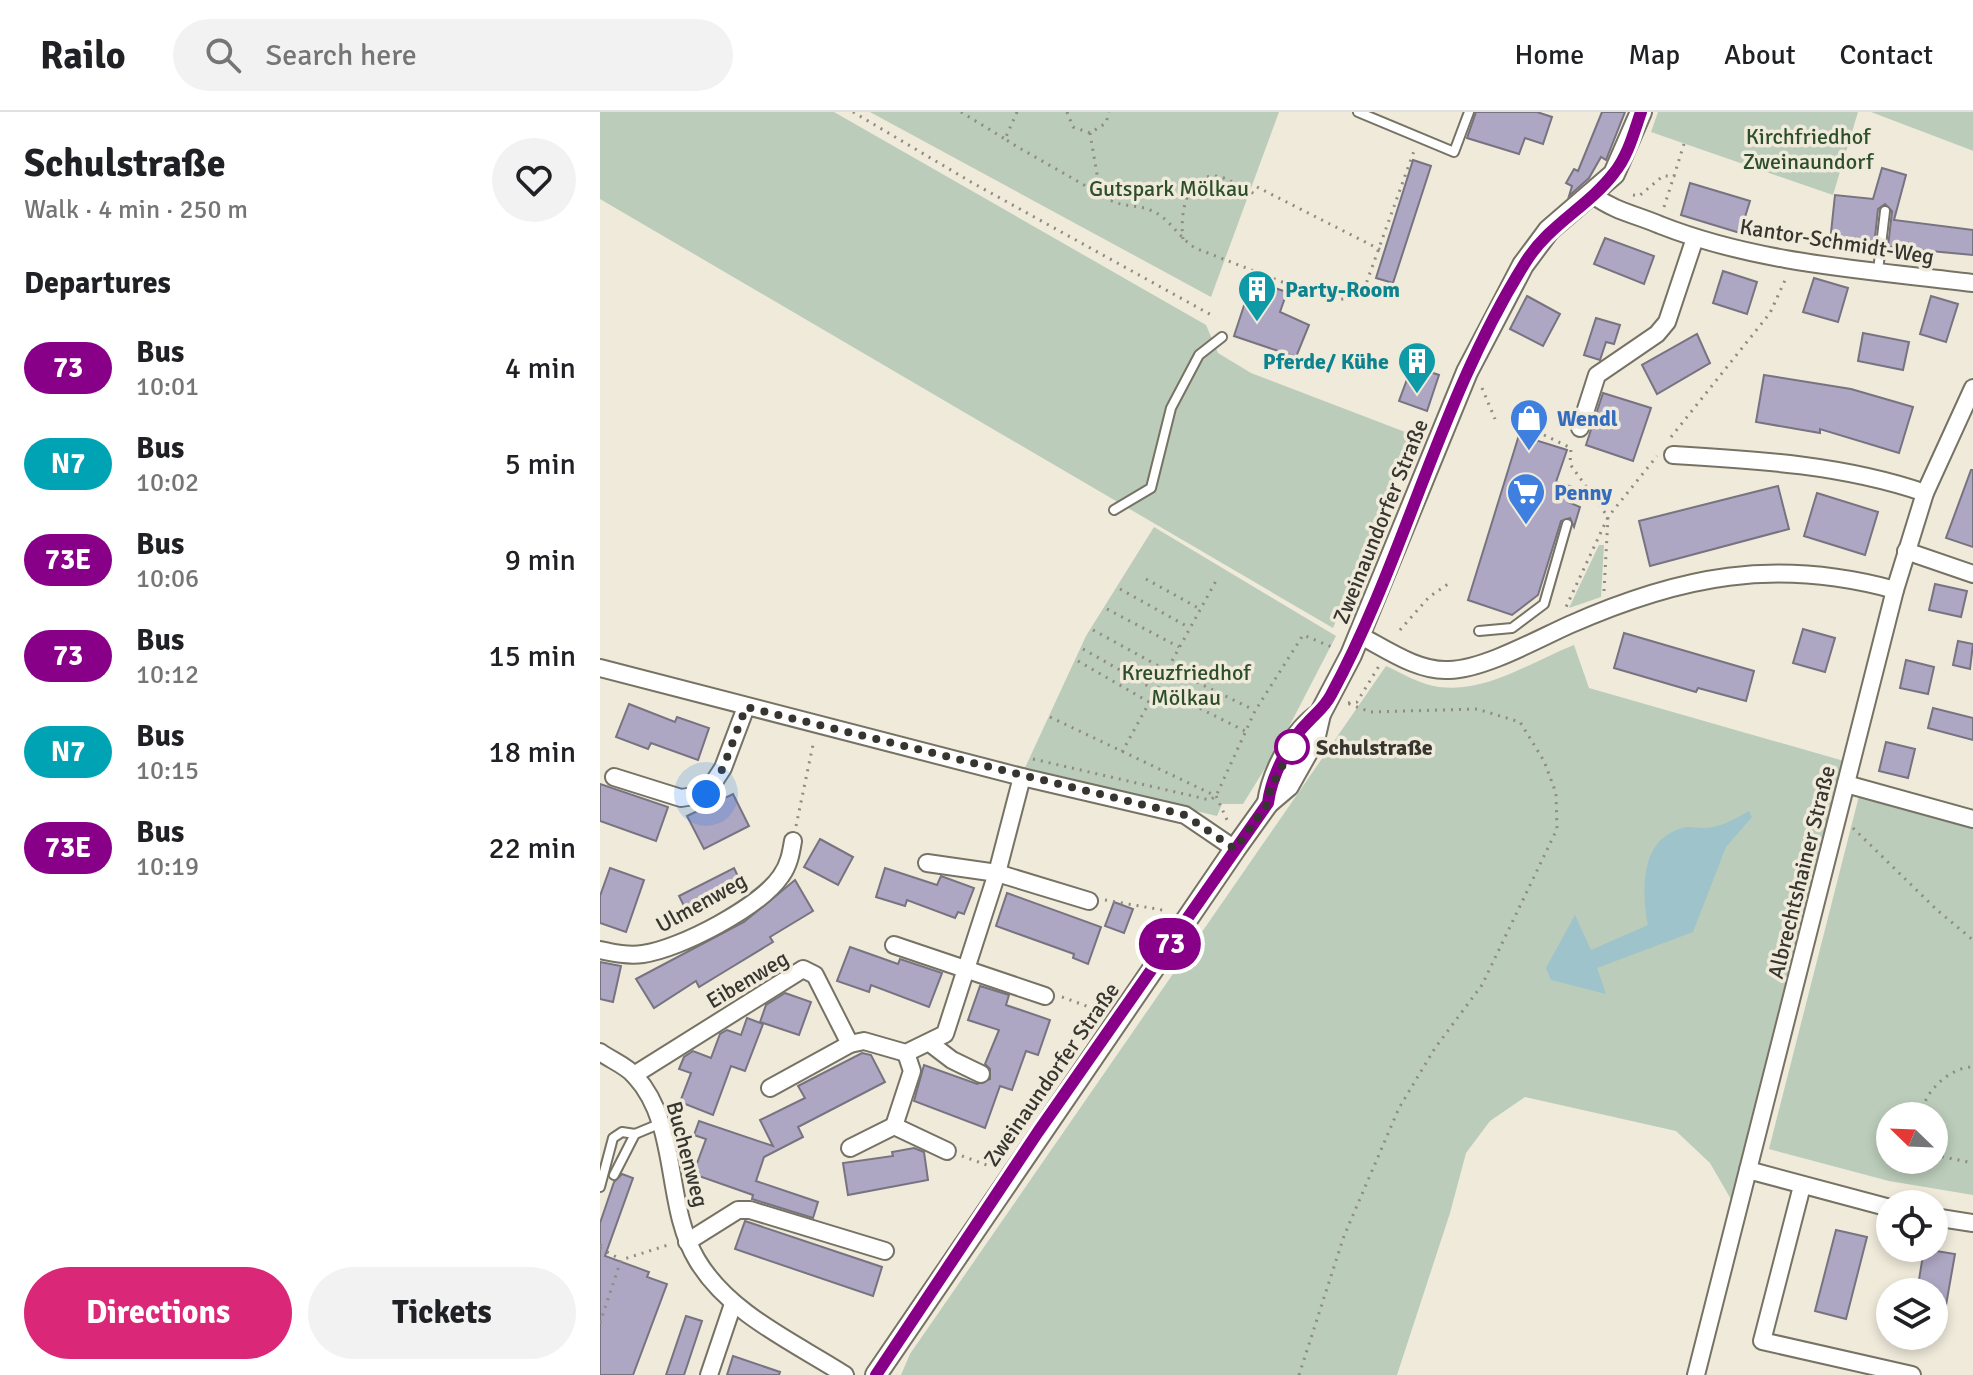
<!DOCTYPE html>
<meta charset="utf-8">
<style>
body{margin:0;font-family:Signika,sans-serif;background:#f2f2f2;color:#202124;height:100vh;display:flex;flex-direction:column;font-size:30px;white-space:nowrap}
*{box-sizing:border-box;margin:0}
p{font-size:26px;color:#757577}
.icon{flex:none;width:44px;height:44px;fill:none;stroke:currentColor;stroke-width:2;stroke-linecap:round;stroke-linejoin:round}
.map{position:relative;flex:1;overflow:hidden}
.sheet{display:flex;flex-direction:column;background:#fff;width:600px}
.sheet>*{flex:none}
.badge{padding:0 16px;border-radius:26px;font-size:28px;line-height:52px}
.needle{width:52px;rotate:293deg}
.controls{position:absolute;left:1276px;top:990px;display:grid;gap:16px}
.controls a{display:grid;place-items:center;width:72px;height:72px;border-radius:50%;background:#fff;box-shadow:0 4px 12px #0003;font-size:40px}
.you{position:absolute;width:40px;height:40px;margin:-20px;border:6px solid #fff;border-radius:50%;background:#1a73e8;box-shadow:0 0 0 12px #1a73e833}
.map>.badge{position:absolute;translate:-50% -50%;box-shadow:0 0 0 4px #fff}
h2{padding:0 24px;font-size:30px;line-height:72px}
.round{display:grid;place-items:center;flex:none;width:84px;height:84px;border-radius:42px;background:#f2f2f2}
.summary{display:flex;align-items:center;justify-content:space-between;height:136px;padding:0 24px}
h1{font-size:38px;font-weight:700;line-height:60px}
.action{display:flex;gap:16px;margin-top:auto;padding:16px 24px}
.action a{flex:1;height:92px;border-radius:48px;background:#db2777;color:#fff;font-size:32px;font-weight:700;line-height:92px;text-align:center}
.action a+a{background:#f2f2f2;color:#202124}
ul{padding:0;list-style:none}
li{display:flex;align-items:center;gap:24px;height:96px;padding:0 24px}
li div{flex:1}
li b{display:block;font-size:30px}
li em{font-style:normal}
li .badge{min-width:88px;font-weight:700;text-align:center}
header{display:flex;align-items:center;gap:48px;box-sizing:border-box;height:112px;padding:0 40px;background:#fff;border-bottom:2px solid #e0e0e0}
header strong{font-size:38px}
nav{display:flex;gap:44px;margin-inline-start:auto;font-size:28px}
.search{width:560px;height:72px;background:#f2f2f2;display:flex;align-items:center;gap:20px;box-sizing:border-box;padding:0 28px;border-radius:44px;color:#757577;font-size:30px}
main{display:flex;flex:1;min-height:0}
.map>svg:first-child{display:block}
</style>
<header>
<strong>Railo</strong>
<div class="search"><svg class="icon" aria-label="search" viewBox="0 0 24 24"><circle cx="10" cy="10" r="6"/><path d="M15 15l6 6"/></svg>Search here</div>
<nav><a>Home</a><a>Map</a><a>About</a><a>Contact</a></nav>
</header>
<main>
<section class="sheet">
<div class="summary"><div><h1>Schulstraße</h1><p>Walk · 4 min · 250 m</p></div><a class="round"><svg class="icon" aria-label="heart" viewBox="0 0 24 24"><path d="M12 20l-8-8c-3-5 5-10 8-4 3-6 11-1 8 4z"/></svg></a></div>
<h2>Departures</h2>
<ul>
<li><span class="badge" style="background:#808;color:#fff">73</span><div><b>Bus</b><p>10:01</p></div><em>4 min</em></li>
<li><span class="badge" style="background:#00a3b4;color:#fff">N7</span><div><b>Bus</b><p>10:02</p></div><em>5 min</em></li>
<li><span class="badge" style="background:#808;color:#fff">73E</span><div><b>Bus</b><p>10:06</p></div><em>9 min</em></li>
<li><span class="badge" style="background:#808;color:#fff">73</span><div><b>Bus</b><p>10:12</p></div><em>15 min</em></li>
<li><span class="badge" style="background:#00a3b4;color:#fff">N7</span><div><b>Bus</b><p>10:15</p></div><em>18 min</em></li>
<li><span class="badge" style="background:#808;color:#fff">73E</span><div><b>Bus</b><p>10:19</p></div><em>22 min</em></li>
</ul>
<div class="action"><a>Directions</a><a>Tickets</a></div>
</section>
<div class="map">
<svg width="1373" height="1263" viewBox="0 0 1373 1263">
<rect width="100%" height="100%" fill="#efeada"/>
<g fill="#bbccba" fill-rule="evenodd">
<path d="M0 0H234L606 213 618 241 651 261 813 323 733 516 0 87Z"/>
<path d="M270 0H679L611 185Z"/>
<path d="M1058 0H1258L1233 83 1051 20Z"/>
<path d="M1271 0H1373V39L1371 38Z"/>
<path d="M554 415 736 524 680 632 643 692H622L617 704 424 658 486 524Z"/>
<path d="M999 433H1004L1001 485 969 496Z"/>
<path d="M974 533 989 576 1244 649 1132 1089 1110 1051 1076 1019 925 985 890 1009 866 1041 850 1101 797 1263H301L310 1242 786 554C799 560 813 568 826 572 877 588 930 550 974 533Z"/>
<path d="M1259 684 1373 715V1083L1289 1069 1169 1037ZM1290 1004H1334V1048H1290Z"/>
</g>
<path fill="#9ec3cb" d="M1149 699 1152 705 1126 735 1093 820 997 856 1006 882 951 868 946 856 975 803 991 838 1048 813C1042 779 1039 727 1083 716 1088 714 1096 716 1102 716 1120 716 1133 708 1149 699Z"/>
<g fill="#aea7c3" stroke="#777381" stroke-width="2">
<path d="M876 0H937L952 5 943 32 925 26 919 42 867 26Z"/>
<path d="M1002 0H1025L1006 48 1001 45 989 66 969 84 972 74 966 71 974 57 978 59Z"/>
<path d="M813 48 831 54 793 171 776 166Z"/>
<path d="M1282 56 1306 63 1294 108 1373 118V143L1288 135 1292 99 1285 92 1278 97 1274 134 1230 130 1235 83 1273 87Z"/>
<path d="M1090 71 1150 89 1140 121 1081 103Z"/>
<path d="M1005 126 1054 144 1044 172 994 152Z"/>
<path d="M1123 159 1157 170 1147 202 1113 191Z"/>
<path d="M1214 166 1248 176 1238 210 1203 200Z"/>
<path d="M652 169 687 180 680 200 709 213 696 245 634 224Z"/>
<path d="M927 184 960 202 943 234 910 217Z"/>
<path d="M1331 184 1358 192 1346 230 1320 222Z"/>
<path d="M996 206 1020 213 1014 232 1006 230 1000 248 984 243Z"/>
<path d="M1263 221 1309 230 1303 258 1258 249Z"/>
<path d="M1097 222 1110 251 1057 282 1042 253Z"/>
<path d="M812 254 839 263 827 299 799 289Z"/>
<path d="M1164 263 1251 277 1313 295 1299 341 1220 317V321L1156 310Z"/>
<path d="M1003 281 1051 296 1033 349 986 333Z"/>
<path d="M919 323 967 338 956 370 972 375 968 390 980 395 974 415 970 406 961 409 938 483 912 503 868 488Z"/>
<path d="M1371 358H1373V435L1346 426Z"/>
<path d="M1178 374 1189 417 1050 454 1039 409Z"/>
<path d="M1217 381 1278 400 1265 443 1204 424Z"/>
<path d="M1335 472 1367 479 1361 505 1329 498Z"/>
<path d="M1203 517 1235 526 1225 560 1193 551Z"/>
<path d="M1024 521 1154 559 1146 589 1098 576 1096 580 1014 556Z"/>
<path d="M1358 529 1373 532 1370 557 1353 553Z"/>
<path d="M1306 548 1334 555 1328 582 1300 576Z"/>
<path d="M29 592 75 610 77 605 109 616 98 648 51 631 48 637 16 625Z"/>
<path d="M1333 596 1373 606V628L1328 616Z"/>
<path d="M1286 630 1315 637 1308 666 1279 659Z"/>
<path d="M0 672 68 695 56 729 0 709Z"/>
<path d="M133 682 149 714 104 737 87 704Z"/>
<path d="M220 727 253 745 238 773 204 755Z"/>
<path d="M10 756 44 768 26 820 0 811V784Z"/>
<path d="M134 756 142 773 87 800 79 784Z"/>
<path d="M285 756 337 773 341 764 374 776 364 802 358 800 355 806 307 788 305 794 276 785Z"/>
<path d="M195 768 213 799 170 825 173 830 127 858 99 875 96 869 54 896 36 867 144 810Z"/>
<path d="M407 781 501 815 488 852 473 846 474 842 396 814Z"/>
<path d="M514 790 533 797 524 821 505 814Z"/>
<path d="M250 835 298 852 300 847 342 861 329 895 271 873 269 880 237 869Z"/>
<path d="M0 850 21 854 13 890 0 887Z"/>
<path d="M380 874 409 883 406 893 450 908 438 943 426 939 412 978 400 974 385 1016 314 989 324 953 377 972 390 967V957L385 952 399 918 368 908Z"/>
<path d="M185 881 211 890 199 923 160 910 166 893Z"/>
<path d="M147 906 163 912 145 959 131 954 113 1003 80 990 91 961 79 957 84 945 93 939 111 946 120 922 127 918 141 923Z"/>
<path d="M262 941 271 943 285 970 198 1015 203 1025 164 1045 156 1069 218 1090 213 1106 152 1087 153 1083 93 1062 106 1027 94 1023 99 1009 173 1034 160 1008 205 986 198 974Z"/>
<path d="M314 1036 324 1040 328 1068 248 1083 243 1051 293 1044 292 1040Z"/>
<path d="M22 1062 33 1066 5 1144 49 1160 47 1165 67 1172 33 1263H0V1111L14 1070Z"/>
<path d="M145 1109 282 1155 273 1184 135 1137Z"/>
<path d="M1236 1118 1267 1125 1246 1207 1215 1199Z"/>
<path d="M1324 1137 1355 1142 1342 1216H1334V1180H1317Z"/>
<path d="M86 1204 102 1209 84 1263H66Z"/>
<path d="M133 1244 180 1260 179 1263H127Z"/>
</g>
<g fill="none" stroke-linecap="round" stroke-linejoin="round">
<g stroke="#767264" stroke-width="12">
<g id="service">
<path d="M758 0 854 40 869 0"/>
<path d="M1278 159 1285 99"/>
<path d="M514 398 551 376 571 296 599 243 622 225"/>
<path d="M879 519 912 516 944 492 967 412"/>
<path d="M14 1063 35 1022"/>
<path d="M0 1075 13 1026 22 1020 35 1022 59 1012"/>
</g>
</g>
<g stroke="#767264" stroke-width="20">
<g id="minor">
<path d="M993 83C1014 99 1037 103 1060 113 1159 152 1268 158 1373 171"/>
<path d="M980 316 997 263 1057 222 1067 210 1095 126"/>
<path d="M1073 343C1158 348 1244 353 1325 381"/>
<path d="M1306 439 1373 462"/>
<path d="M759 523C786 537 818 560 849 558 884 557 936 528 969 513 1080 464 1175 445 1295 478"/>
<path d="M0 556 422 665 585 703 635 737"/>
<path d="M14 665 81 686 106 682 123 656 146 595"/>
<path d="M1246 672 1373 707"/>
<path d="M327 751 397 761 489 789"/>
<path d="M294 833 445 884"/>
<path d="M0 838C14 841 28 844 43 842 80 837 160 795 181 764 189 753 191 741 193 729"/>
<path d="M331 932 352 948 381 962"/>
<path d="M0 940C11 948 27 954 35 964 80 1013 64 1093 97 1148 129 1202 194 1230 245 1263"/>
<path d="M34 963 203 857 215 863 250 932 264 929 306 941 345 922 397 761 422 665"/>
<path d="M170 976 250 932"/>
<path d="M294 1014 347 1039"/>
<path d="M250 1036 294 1014 312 959 306 941"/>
<path d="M1148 1058 1290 1096"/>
<path d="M1202 1074 1162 1229 1312 1263"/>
<path d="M1334 1105 1373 1111"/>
<path d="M87 1130 138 1098H150L285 1139"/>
<path d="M109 1263 133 1192"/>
<path d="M1096 1263 1295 478 1325 381 1373 276"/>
</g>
</g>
<g stroke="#767264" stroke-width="24">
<g id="tertiary">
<path d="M668 691C672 661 694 619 720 602"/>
<path d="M276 1263 635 737 668 691 688 674 714 628 720 602 751 543 867 260 923 153 949 118 1014 62 1041 0"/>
</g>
</g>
<g stroke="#8f8b81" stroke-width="3" stroke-dasharray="2 6" stroke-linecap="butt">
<path d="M253 0 371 70 615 205"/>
<path d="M361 0 405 27"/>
<path d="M417 0 405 27 416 34 512 89C525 95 538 93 550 98 569 105 578 125 595 136L731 189 749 186 766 172 814 39"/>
<path d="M467 0 473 15 490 21 506 11 509 0"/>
<path d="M490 21 500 80"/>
<path d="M657 75 781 138"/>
<path d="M1033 83 1039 84 1063 64H1074L1084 32"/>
<path d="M1064 95 1074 64"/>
<path d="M583 127C580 107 584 64 614 64 626 64 644 77 655 82"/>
<path d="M882 276 895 307"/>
<path d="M944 323 971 336 970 352 1008 405 966 495"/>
<path d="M1071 325 1170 201 1187 164"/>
<path d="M546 467 600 497"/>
<path d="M520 477 590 516"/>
<path d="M1004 479 1008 405 1057 344"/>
<path d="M507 497 579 535"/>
<path d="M493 518 566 558"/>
<path d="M800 518 829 485 851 470"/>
<path d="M483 537 555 578"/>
<path d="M478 549 549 590"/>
<path d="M568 556 654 598"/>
<path d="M557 575 645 619"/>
<path d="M748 591 757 590 779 554"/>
<path d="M450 605 616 684 628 710"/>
<path d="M522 640 617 467"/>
<path d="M433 647 610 688 616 684 655 599 703 523 732 535"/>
<path d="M196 714 214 628"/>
<path d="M1253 716 1337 798 1373 828"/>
<path d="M505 788 568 799"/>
<path d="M462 885 500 899"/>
<path d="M1321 1004C1323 980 1350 955 1373 955"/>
<path d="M1334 1043 1373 1051"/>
<path d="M362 1044 392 1055"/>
<path d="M0 1133 7 1137"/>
<path d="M0 1136 20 1147"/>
<path d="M0 1211 21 1148 68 1133"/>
<path d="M699 1263 744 1124 799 996 835 936 882 873 957 717 956 681 944 649 920 610 877 597 770 600 747 591"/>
</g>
<use href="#service" stroke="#fff" stroke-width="8"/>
<use href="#minor" stroke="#fff" stroke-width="16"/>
<use href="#tertiary" stroke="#fff" stroke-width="20"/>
</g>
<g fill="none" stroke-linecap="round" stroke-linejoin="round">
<g stroke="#fff" stroke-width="18">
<path id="line" d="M276 1263 438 1020 668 691C671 666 689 628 708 610 717 600 724 596 731 583 806 444 840 286 925 151 948 113 988 95 1014 61 1028 44 1034 20 1041 0"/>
</g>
<use href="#line" stroke="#808" stroke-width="12"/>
<path stroke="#37352f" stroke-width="8" stroke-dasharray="0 14.4" d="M106 682 123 656 146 595 585 703 635 737 668 691 670 678 692 635"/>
</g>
<defs>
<g id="building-pin" transform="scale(2)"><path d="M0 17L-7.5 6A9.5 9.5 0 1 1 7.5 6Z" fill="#0f9aa8" stroke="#efeada"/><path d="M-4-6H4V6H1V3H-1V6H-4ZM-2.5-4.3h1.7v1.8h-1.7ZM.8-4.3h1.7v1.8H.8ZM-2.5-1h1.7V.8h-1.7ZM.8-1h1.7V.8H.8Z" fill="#fff"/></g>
<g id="shop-pin" transform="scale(2)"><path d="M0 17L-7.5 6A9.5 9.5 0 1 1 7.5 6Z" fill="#3f7fe0" stroke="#efeada"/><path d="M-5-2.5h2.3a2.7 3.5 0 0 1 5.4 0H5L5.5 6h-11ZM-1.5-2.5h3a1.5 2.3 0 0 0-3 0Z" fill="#fff"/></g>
<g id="supermarket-pin" transform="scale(2)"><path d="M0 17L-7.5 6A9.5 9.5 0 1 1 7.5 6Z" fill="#3f7fe0" stroke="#efeada"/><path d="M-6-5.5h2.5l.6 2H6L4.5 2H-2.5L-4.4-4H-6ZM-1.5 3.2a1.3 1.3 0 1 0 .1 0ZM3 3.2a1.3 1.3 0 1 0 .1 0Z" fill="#fff"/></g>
</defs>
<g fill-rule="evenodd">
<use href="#building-pin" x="657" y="177"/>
<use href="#building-pin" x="817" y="249"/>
<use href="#shop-pin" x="929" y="306"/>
<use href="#supermarket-pin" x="926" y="380"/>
</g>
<circle fill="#fff" stroke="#808" stroke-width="4" cx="692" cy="635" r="16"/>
<g text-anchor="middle" stroke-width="7" stroke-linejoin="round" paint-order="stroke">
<g font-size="22" fill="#2c4e2a" stroke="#efeada">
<text x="1208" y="32">Kirchfriedhof<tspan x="1208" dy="25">Zweinaundorf</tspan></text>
<text x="569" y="84">Gutspark Mölkau</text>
<text x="586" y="568">Kreuzfriedhof<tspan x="586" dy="25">Mölkau</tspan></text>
</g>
<g font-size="22" fill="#37352f" stroke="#efeada">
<text transform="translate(1237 129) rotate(9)" y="8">Kantor-Schmidt-Weg</text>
<text transform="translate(780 409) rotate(-68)" y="8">Zweinaundorfer Straße</text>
<text transform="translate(1201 760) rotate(-76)" y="8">Albrechtshainer Straße</text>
<text transform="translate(101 790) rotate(-29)" y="8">Ulmenweg</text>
<text transform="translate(147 867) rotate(-31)" y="8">Eibenweg</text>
<text transform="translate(451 962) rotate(-55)" y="8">Zweinaundorfer Straße</text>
<text transform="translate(88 1042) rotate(75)" y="8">Buchenweg</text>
</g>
<g font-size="22" font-weight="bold" fill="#0d838f" stroke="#efeada" text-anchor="start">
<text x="685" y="185">Party-Room</text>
<text x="789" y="257" text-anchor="end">Pferde/ Kühe</text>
</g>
<g font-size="22" font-weight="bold" fill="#366cbe" stroke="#efeada" text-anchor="start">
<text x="957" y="314">Wendl</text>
<text x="954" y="388">Penny</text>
</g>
<g font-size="22" font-weight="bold" fill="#37352f" stroke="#efeada" text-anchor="start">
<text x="716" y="643">Schulstraße</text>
</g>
</g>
</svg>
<div class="controls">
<a><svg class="needle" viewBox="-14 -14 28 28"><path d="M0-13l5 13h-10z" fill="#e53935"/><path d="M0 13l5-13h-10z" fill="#757577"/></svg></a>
<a><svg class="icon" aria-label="locate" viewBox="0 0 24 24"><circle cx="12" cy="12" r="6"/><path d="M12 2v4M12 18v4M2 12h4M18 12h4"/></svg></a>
<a><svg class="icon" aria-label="layers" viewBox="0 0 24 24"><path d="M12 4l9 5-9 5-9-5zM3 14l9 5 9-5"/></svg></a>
</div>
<div class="you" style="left:106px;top:682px"></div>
<b class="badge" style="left:570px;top:832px;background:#808;color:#fff">73</b>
</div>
</main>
